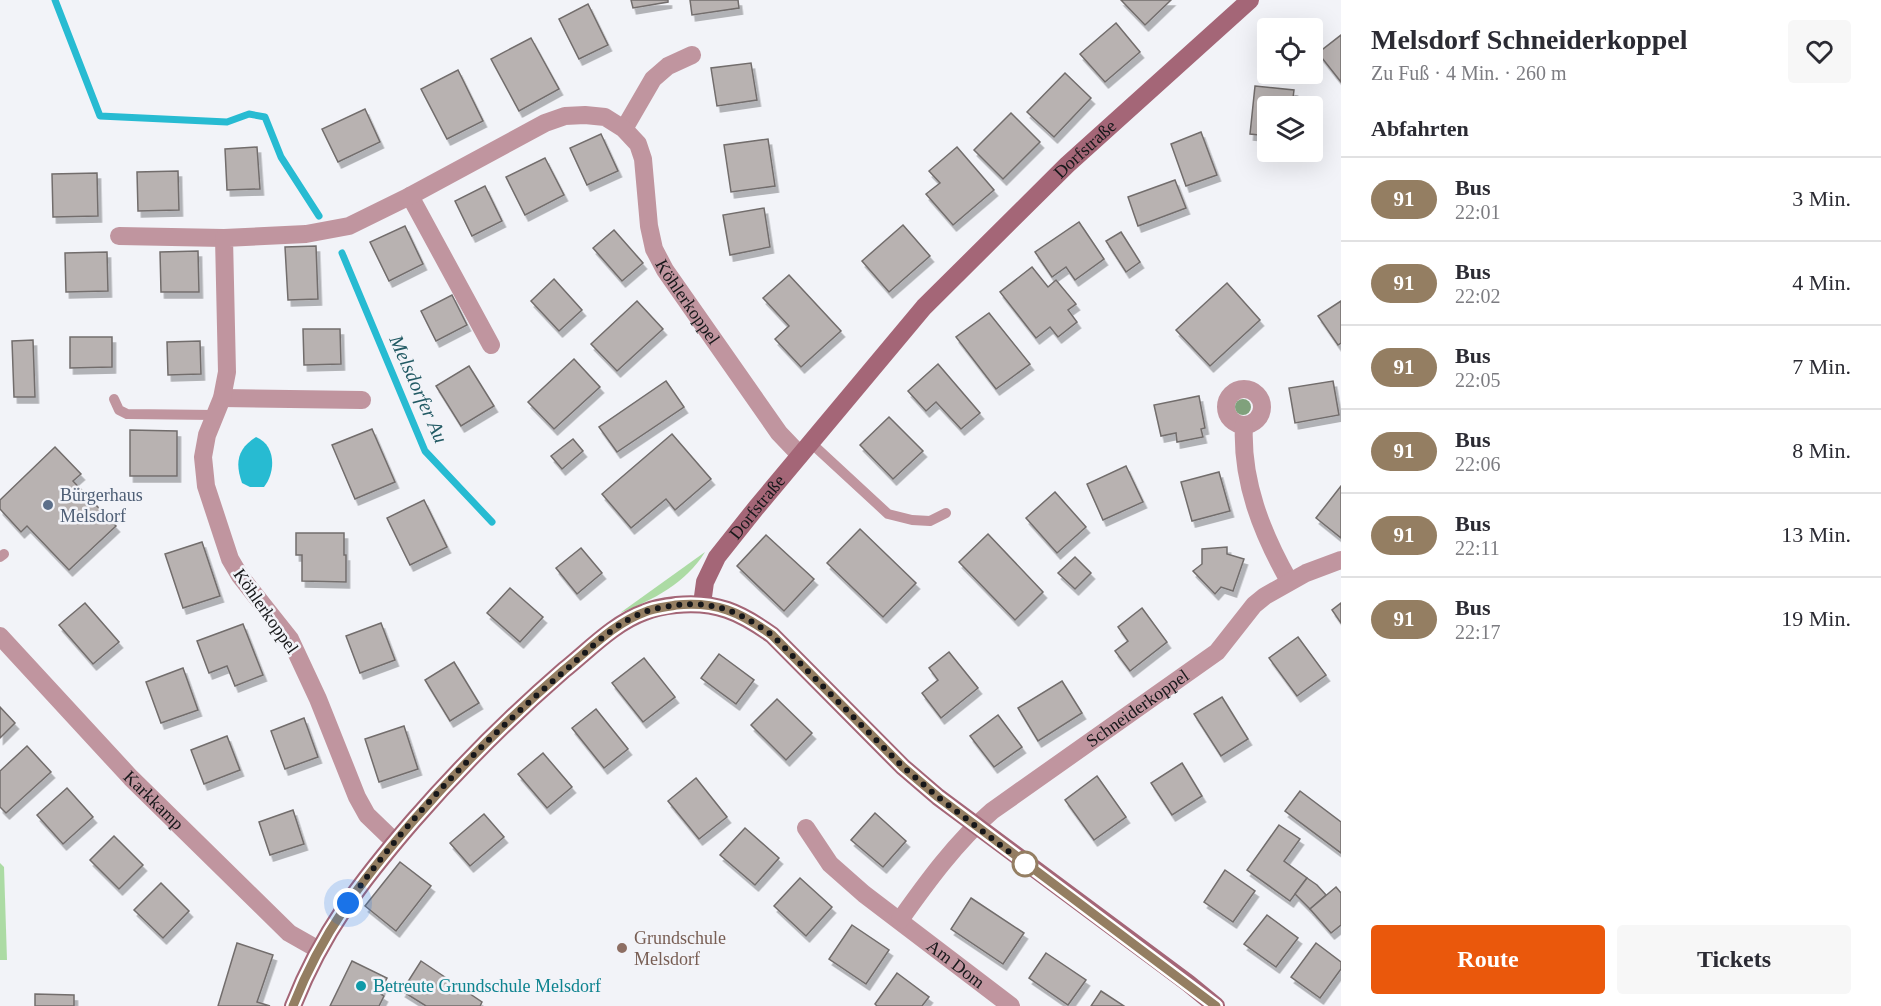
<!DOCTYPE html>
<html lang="de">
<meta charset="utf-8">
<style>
body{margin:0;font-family:"Times New Roman",serif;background:#f7f7f7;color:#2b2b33;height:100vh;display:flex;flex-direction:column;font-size:22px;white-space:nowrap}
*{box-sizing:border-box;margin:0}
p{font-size:20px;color:#7c7c81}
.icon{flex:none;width:33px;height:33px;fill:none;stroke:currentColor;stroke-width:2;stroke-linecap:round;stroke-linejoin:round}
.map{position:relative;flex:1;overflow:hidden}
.sheet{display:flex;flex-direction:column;background:#fff;width:540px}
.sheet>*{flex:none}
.badge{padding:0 12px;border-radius:20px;font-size:21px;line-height:39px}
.tools{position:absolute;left:1257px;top:18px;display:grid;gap:12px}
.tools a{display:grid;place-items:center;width:66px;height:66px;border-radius:6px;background:#fff;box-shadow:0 6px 24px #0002;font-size:30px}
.you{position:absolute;width:30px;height:30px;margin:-15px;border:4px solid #fff;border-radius:50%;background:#1a73e8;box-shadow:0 0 0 9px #1a73e833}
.map>.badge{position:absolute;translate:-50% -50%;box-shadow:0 0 0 3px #fff}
h2{padding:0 30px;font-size:22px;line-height:54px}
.round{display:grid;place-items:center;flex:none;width:63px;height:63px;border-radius:6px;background:#f7f7f7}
.overview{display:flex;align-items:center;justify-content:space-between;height:102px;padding:0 30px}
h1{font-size:28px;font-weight:700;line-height:45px}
.cta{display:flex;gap:12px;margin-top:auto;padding:12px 30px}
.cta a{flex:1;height:69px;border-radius:6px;background:#ea580c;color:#fff;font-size:24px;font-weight:700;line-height:69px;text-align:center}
.cta a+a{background:#f7f7f7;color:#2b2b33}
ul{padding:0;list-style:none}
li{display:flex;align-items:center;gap:18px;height:84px;padding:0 30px;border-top:2px solid #e1e1e2}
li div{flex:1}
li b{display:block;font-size:22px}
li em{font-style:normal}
li .badge{min-width:66px;font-weight:700;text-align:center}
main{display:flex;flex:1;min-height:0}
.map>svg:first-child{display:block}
</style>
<main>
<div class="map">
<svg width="1341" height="1006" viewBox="0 0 1341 1006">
<defs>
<filter id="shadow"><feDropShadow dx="3.5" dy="6" stdDeviation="0" flood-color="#0004"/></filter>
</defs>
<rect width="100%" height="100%" fill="#f2f3f8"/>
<g fill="#acdba4">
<path d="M705 552C686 583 653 600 620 613Z"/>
<path d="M0 863 4 867 7 960H0Z"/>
</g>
<path fill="#27bbd2" d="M256 437C276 445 276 472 264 487H250L242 483C235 463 237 449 256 437Z"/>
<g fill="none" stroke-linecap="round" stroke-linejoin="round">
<g stroke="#27bbd2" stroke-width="7">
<path d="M55 0 100 116 227 122 249 114 265 117 281 157 319 216"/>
<path d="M342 253 425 451 492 522"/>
</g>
</g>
<g fill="#b8b2b1" stroke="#726d6c" stroke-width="1.5" filter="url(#shadow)">
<path d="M631 0H668V2L633 8Z"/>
<path d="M690 0H738L739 8 692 15Z"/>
<path d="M1121 0H1171L1145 25Z"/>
<path d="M588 4 608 45 579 59 559 19Z"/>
<path d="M1116 23 1140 52 1105 82 1080 54Z"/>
<path d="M1341 35V82L1318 53Z"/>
<path d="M531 38 559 89 519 111 491 59Z"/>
<path d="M751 63 757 100 717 106 711 68Z"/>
<path d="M458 70 483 121 447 139 421 89Z"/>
<path d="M1065 73 1091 98 1054 137 1027 112Z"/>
<path d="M1255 86 1294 90 1292 106H1268V136L1250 134Z"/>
<path d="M365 109 380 142 338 162 322 129Z"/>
<path d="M1011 113 1040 142 1003 179 974 150Z"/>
<path d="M1201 132 1217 175 1186 186 1171 144Z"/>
<path d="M601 134 618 171 587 185 570 148Z"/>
<path d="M768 139 775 186 731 192 724 145Z"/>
<path d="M257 147 260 189 227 190 225 149Z"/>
<path d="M957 147 994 190 953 225 926 194 940 183 929 171Z"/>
<path d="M545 158 564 195 525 215 506 177Z"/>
<path d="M178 171 179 210 138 211 137 172Z"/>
<path d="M97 173 98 216 53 217 52 174Z"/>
<path d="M1175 180 1186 208 1138 226 1128 197Z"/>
<path d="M485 186 502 221 472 236 455 201Z"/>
<path d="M764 208 770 247 730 255 723 215Z"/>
<path d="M1079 222 1104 259 1075 280 1066 267 1052 277 1035 252Z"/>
<path d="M903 225 930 256 889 292 862 261Z"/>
<path d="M405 226 423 264 389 281 370 242Z"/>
<path d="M614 230 643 263 622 281 593 248Z"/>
<path d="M1121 232 1140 262 1126 272 1106 241Z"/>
<path d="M316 246 318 299 288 300 285 247Z"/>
<path d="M198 251 199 292H161L160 252Z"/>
<path d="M107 252 108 291 66 292 65 253Z"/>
<path d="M1032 267 1048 287 1056 280 1076 304 1068 310 1077 322 1058 337 1050 327 1036 338 1000 292Z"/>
<path d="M789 275 841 331 801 367 775 339 789 326 763 298Z"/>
<path d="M554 279 582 310 559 331 531 301Z"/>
<path d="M1227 283 1260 320 1210 366 1176 330Z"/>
<path d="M452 295 467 325 436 341 421 311Z"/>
<path d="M637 301 663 329 617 371 591 344Z"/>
<path d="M1341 301V343L1338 345 1318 316Z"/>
<path d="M989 313 1030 364 996 389 956 337Z"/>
<path d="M303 329H340L341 364 304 365Z"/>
<path d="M70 337H112V367L70 368Z"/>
<path d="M33 340 35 397H14L12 341Z"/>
<path d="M200 341 201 374 168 375 167 342Z"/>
<path d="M574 359 600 387 554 429 528 402Z"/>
<path d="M938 364 980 413 961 429 936 402 926 411 908 391Z"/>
<path d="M469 366 494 406 461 426 436 386Z"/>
<path d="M666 381 684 407 617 452 599 427Z"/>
<path d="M1333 381 1339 415 1295 423 1289 388Z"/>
<path d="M1199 396 1205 428 1201 429 1203 437 1177 442 1176 433 1161 436 1154 405Z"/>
<path d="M889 417 923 451 893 479 860 445Z"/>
<path d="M372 429 395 482 355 499 332 445Z"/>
<path d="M130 430 177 431V476H130Z"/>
<path d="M672 434 711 479 675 510 666 499 631 528 602 494Z"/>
<path d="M573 439 583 451 562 469 551 456Z"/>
<path d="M55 447 81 474 73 481 116 526 69 570 27 526 21 532 0 509V500Z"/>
<path d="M1126 466 1143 502 1103 520 1087 484Z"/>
<path d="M1219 472 1230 511 1192 521 1181 482Z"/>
<path d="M1341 486V538L1316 518Z"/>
<path d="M1055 492 1086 527 1057 553 1026 518Z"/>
<path d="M424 500 447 547 410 565 387 518Z"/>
<path d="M860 529 916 583 883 617 827 563Z"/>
<path d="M296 533H344V555H346V582L302 581V555H296Z"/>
<path d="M988 534 1043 592 1015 620 959 562Z"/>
<path d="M766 535 814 579 784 611 737 566Z"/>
<path d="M202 542 220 596 183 608 165 554Z"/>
<path d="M1227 547V554L1244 559 1233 591 1221 587 1215 594 1193 571 1202 564V549Z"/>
<path d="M581 548 602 573 577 594 556 568Z"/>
<path d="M1075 557 1091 573 1075 589 1058 573Z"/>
<path d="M510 588 543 617 520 642 487 613Z"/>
<path d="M85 603 119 642 93 664 59 625Z"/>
<path d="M1341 603V623L1332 610Z"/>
<path d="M1142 608 1167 642 1130 671 1115 651 1128 641 1118 627Z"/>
<path d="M381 623 395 660 360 673 346 636Z"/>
<path d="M243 624 263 675 235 686 227 666 209 673 197 641Z"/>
<path d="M1298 637 1326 675 1297 696 1269 658Z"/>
<path d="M949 652 978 688 941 718 922 693 938 680 929 668Z"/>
<path d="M719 654 754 680 736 704 701 678Z"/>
<path d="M644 658 675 697 643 722 612 683Z"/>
<path d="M454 662 479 703 450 721 425 680Z"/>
<path d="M183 668 198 710 161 723 146 682Z"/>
<path d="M1062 681 1082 713 1038 741 1018 708Z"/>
<path d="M1222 697 1248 739 1221 756 1194 714Z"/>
<path d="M777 699 812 733 786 760 751 725Z"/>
<path d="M0 707 15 723 0 738Z"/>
<path d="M596 709 628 749 604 768 572 728Z"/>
<path d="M998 715 1022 747 994 767 970 736Z"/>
<path d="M304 718 318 757 285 769 271 731Z"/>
<path d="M404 726 418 769 379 782 365 739Z"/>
<path d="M227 736 240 770 204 784 191 750Z"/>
<path d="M27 746 51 772 6 813 0 807V771Z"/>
<path d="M543 753 572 787 547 808 518 774Z"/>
<path d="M1182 763 1202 796 1172 815 1151 783Z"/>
<path d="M1097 776 1126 817 1094 840 1065 800Z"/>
<path d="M696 778 727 817 699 839 668 801Z"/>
<path d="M67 788 93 817 63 844 37 815Z"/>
<path d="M1300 791 1341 822V853L1285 811Z"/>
<path d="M293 810 304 844 270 855 259 822Z"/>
<path d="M875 813 906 841 883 867 851 840Z"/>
<path d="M484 814 504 837 470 866 450 843Z"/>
<path d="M1279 825 1300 839 1284 861 1307 878 1290 901 1247 870Z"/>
<path d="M745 828 779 858 755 885 720 855Z"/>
<path d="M114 836 143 865 119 889 90 860Z"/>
<path d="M400 862 431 886 396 931 365 906Z"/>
<path d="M1225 870 1255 891 1233 922 1204 902Z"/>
<path d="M800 878 832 907 806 936 774 906Z"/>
<path d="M1307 878 1317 885 1326 895 1310 909 1295 894Z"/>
<path d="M161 883 189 911 163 938 134 910Z"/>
<path d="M1336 887 1341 893V925L1331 933 1310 909Z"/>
<path d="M971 898 1024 933 1003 964 951 929Z"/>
<path d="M1267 915 1298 938 1276 967 1244 944Z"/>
<path d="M852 925 889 950 866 984 829 959Z"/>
<path d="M237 943 273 955 257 1002 270 1006H218Z"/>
<path d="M1316 943 1341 962V969L1320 998 1291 977Z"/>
<path d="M1046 953 1086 980 1068 1005 1029 978Z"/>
<path d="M352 961 387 978 379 993 384 996 379 1006H330Z"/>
<path d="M421 961 482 1002 480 1006H426L402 991Z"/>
<path d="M897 973 929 997 922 1006H877L875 1004Z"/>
<path d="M1101 991 1124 1006H1091Z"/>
<path d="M35 994 74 995V1006H35Z"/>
</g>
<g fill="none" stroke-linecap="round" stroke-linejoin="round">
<g stroke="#c0959f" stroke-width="10">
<path d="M114 399 119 410 127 414 215 415"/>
<path d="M810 442 888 514 912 520 930 521 946 513"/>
<path d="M0 557 4 554"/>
</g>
<g stroke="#c0959f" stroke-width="18">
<path d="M624 129 653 79 668 66 692 55"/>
<path d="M410 196 491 345"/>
<path d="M119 236 224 238"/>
<circle cx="1244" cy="407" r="18"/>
<path d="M222 398 362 400"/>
<path d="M1244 425C1241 481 1262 533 1289 581"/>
<path id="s1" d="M0 636 131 778 289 933 319 950"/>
<path id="s2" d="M806 828 830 864 864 894 1011 1006"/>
<path id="s3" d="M395 842 367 815 357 797 318 699 290 639 240 576 230 559 206 486 203 457 207 435 222 398 227 372 224 238 306 234 349 226 410 196 545 123 565 116 585 115 605 117 624 129 638 144 643 159 649 226 654 249 665 270 779 433 800 455"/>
<path id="s4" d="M900 920C927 882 956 842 992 811L1217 652 1254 605 1265 596 1306 573 1341 560"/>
</g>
<g stroke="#a46677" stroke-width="18">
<path id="s5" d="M702 604 705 582 717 557 756 508 924 307 1067 165 1250 0"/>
<path d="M293 1006C322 932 362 880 413 821 460 767 510 717 564 670 589 650 614 623 645 612 654 608 666 606 676 605 716 601 740 612 772 635L903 767 938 797 1188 983 1216 1006"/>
</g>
</g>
<circle fill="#80a17c" cx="1243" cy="407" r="8"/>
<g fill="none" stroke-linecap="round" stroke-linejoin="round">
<g stroke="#fff" stroke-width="14">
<path id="line" d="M293 1006C322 932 362 880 413 821 460 767 510 717 564 670 589 650 614 623 645 612 654 608 666 607 676 605 716 601 740 612 772 635L903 767 938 797 1216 1006"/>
</g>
<use href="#line" stroke="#947e62" stroke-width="9"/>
<path stroke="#17181a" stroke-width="6" stroke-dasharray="0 10.8" d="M348 903C410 815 487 737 568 668 591 648 616 622 645 612 654 608 666 607 676 605 716 601 740 612 772 635L903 767 938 797 1025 864"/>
</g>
<circle fill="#5c6f8a" stroke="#f2f3f8" stroke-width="2" cx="48" cy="505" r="6"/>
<circle fill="#fff" stroke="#947e62" stroke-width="3" cx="1025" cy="864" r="12"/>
<circle fill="#8d6e63" stroke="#f2f3f8" stroke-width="2" cx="622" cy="948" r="6"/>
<circle fill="#0f9aa8" stroke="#f2f3f8" stroke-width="2" cx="361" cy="986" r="6"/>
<g text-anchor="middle" stroke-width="5" stroke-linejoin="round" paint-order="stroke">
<g font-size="18" fill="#17181a" stroke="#f2f3f8">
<text dy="6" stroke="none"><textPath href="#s5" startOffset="600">Dorfstraße</textPath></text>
<text dy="6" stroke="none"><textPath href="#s3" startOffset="1281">Köhlerkoppel</textPath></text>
<text dy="6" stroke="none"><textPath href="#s5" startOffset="114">Dorfstraße</textPath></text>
<text transform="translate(266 611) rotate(55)" y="6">Köhlerkoppel</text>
<text dy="6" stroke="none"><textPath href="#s4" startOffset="321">Schneiderkoppel</textPath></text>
<text dy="6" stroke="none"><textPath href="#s1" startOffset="225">Karkkamp</textPath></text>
<text dy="6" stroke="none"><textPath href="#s2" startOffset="204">Am Dom</textPath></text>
</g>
<g font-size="18" fill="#4e5e75" stroke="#f2f3f8" text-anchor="start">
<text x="60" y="501">Bürgerhaus<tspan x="60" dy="21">Melsdorf</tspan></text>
</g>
<g font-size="18" fill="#785e54" stroke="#f2f3f8" text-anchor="start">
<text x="634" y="944">Grundschule<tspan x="634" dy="21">Melsdorf</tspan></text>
</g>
<g font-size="18" fill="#0d838f" stroke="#f2f3f8" text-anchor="start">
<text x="373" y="992">Betreute Grundschule Melsdorf</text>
</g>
<g font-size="20" font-style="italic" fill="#215963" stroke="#f2f3f8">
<text transform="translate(419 389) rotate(66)" y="7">Melsdorfer Au</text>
</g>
</g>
</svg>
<div class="tools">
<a><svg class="icon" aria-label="locate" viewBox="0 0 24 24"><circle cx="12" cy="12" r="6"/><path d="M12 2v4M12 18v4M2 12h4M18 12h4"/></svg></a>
<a><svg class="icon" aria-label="layers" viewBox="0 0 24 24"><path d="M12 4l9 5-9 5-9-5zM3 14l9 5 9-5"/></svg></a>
</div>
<div class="you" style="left:348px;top:903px"></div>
</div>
<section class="sheet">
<div class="overview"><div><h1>Melsdorf Schneiderkoppel</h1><p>Zu Fuß · 4 Min. · 260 m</p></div><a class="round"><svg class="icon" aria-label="heart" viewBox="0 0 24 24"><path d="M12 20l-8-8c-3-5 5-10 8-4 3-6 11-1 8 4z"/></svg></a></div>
<h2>Abfahrten</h2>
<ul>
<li><span class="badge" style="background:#947e62;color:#fff">91</span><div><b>Bus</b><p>22:01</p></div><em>3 Min.</em></li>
<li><span class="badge" style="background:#947e62;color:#fff">91</span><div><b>Bus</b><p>22:02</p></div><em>4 Min.</em></li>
<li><span class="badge" style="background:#947e62;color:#fff">91</span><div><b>Bus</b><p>22:05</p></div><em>7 Min.</em></li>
<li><span class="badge" style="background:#947e62;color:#fff">91</span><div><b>Bus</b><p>22:06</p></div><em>8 Min.</em></li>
<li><span class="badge" style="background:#947e62;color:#fff">91</span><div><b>Bus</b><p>22:11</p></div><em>13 Min.</em></li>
<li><span class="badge" style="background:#947e62;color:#fff">91</span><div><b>Bus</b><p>22:17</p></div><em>19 Min.</em></li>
</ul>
<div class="cta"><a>Route</a><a>Tickets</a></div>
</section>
</main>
